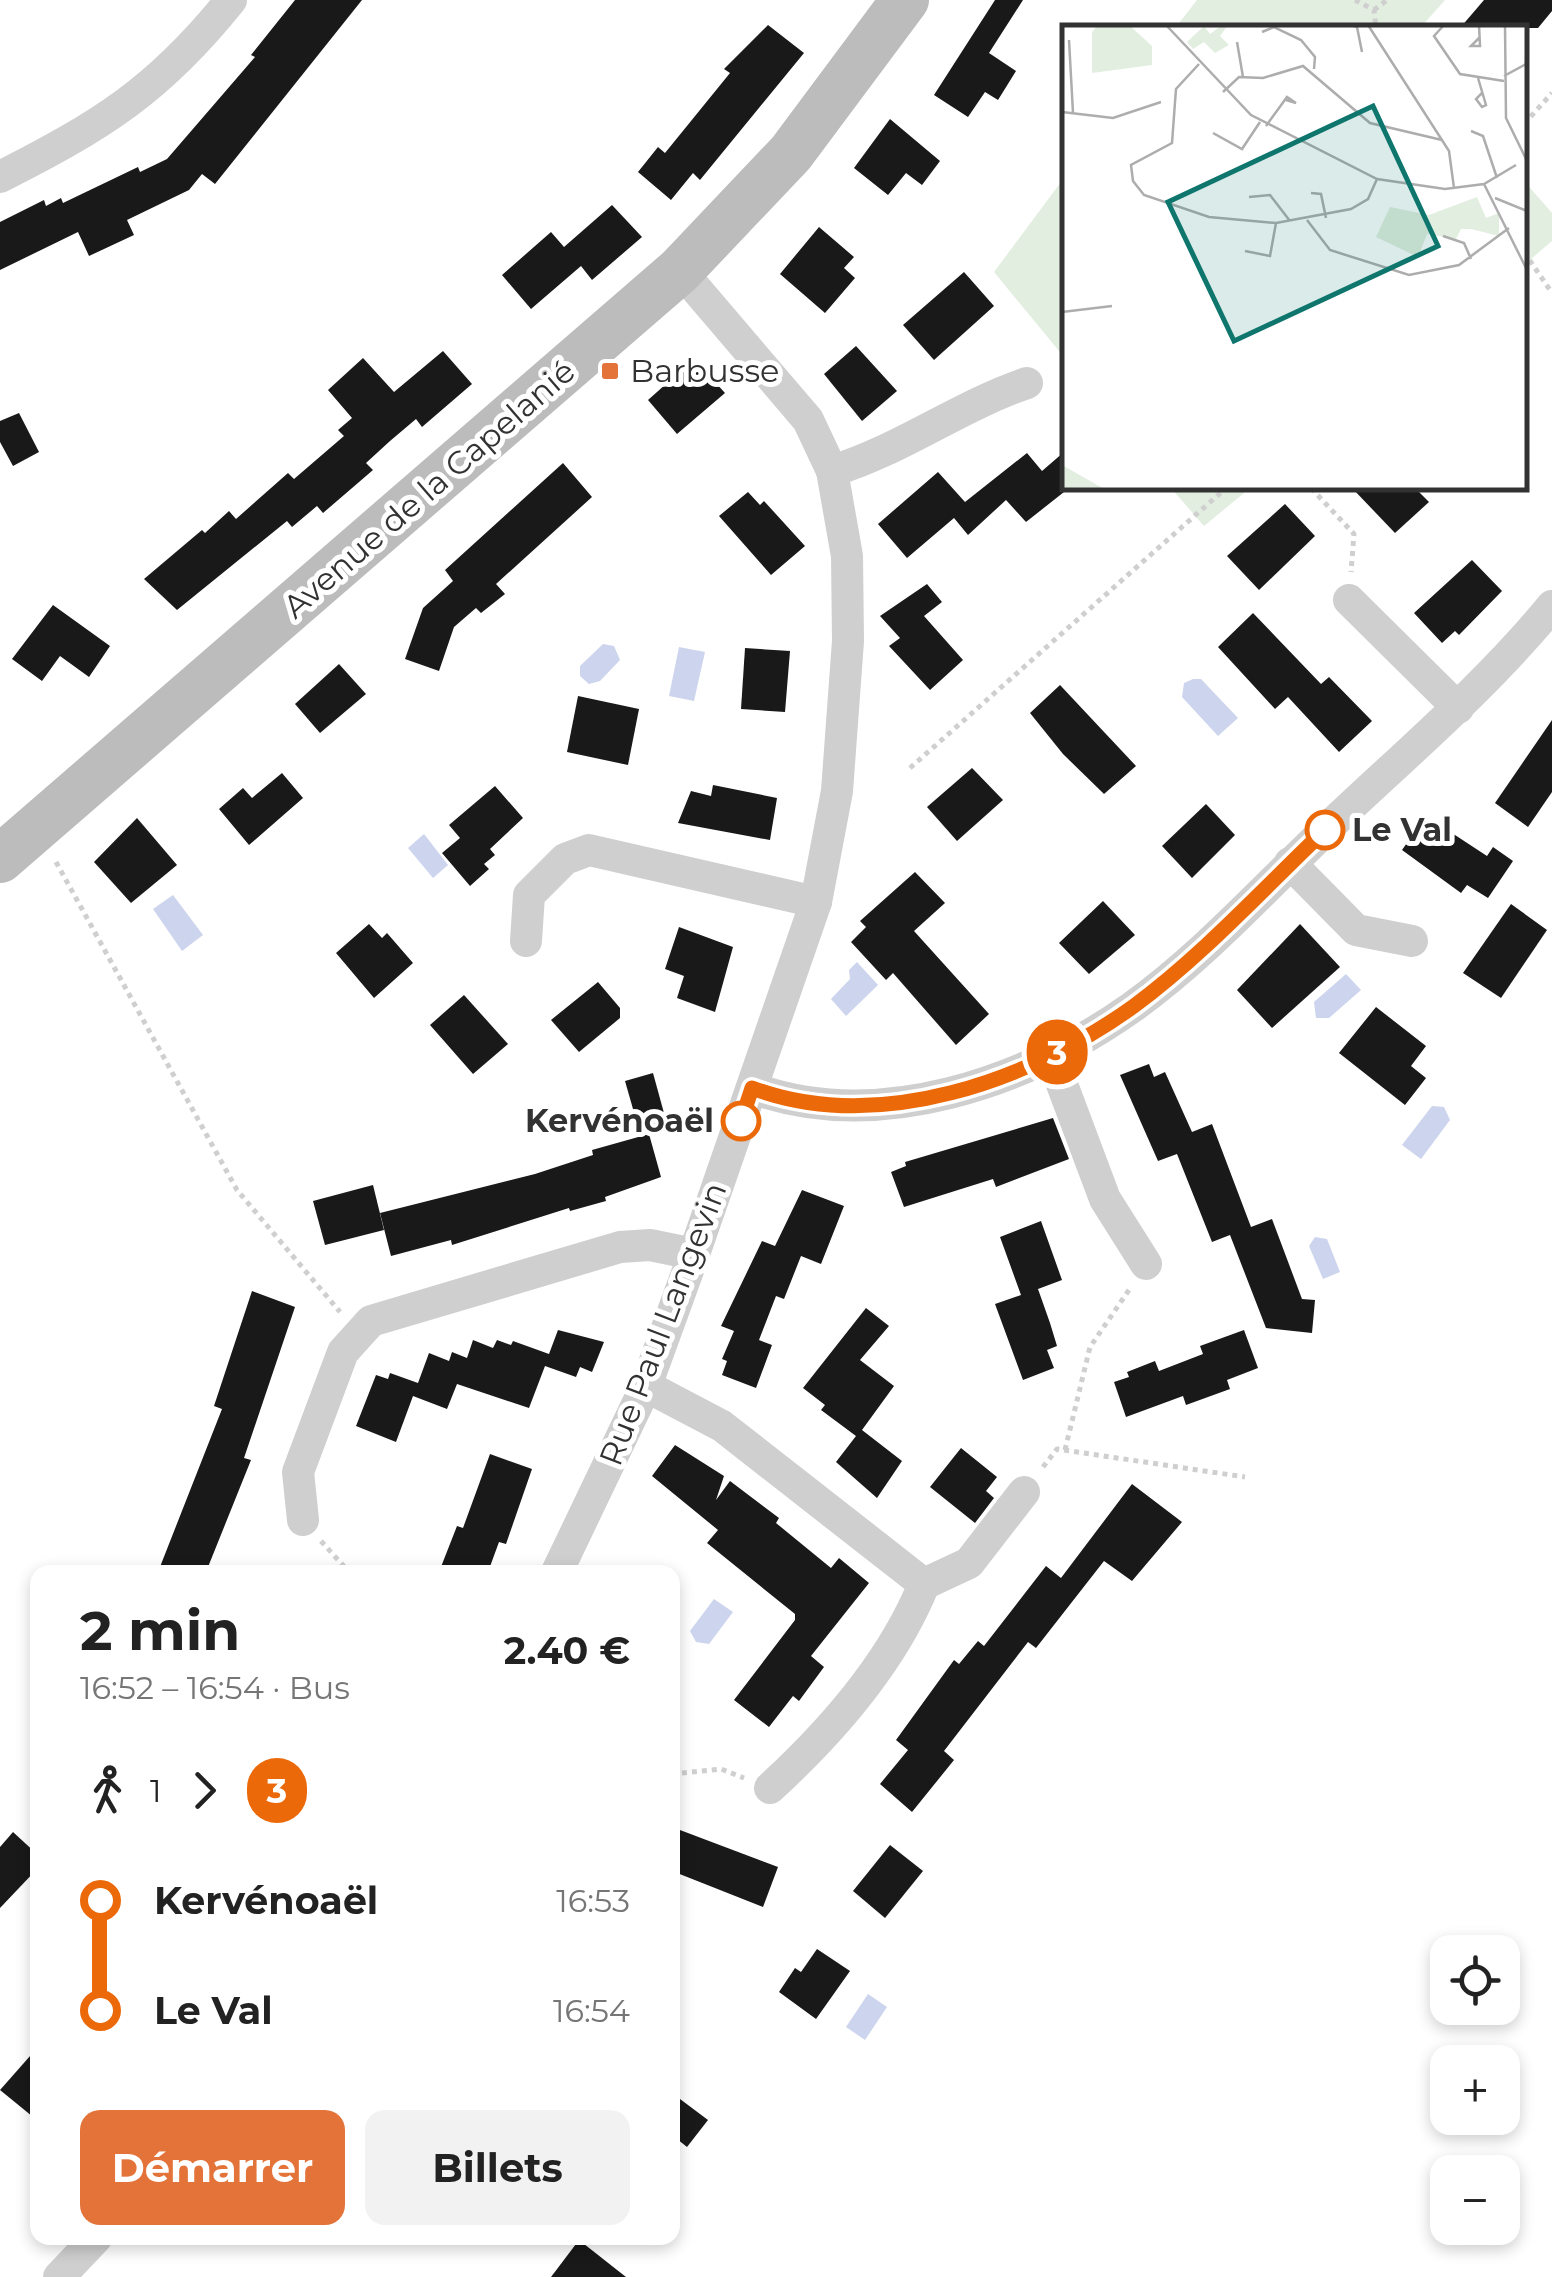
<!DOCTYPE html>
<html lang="fr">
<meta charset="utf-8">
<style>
body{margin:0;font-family:Montserrat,sans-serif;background:#f2f2f2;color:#222;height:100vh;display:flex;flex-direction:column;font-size:38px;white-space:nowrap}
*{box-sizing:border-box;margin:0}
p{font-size:32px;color:#767676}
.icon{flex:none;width:55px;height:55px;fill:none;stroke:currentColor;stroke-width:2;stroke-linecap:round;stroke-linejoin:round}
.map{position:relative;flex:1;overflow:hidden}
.sheet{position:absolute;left:30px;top:1565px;width:650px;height:680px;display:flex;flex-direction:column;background:#fff;border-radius:20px;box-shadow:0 5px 15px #0003}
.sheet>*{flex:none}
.badge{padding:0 20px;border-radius:32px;font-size:35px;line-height:65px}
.tools{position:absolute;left:1430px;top:1935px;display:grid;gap:20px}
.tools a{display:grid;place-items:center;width:90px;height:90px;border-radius:20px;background:#fff;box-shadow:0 5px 15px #0003;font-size:50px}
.map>.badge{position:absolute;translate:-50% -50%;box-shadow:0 0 0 5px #fff}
.legs{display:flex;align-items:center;gap:15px;height:110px;padding:0 50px;font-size:32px}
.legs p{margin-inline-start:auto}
.overview{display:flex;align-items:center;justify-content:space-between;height:170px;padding:0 50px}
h1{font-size:55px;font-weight:700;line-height:75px}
.cta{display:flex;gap:20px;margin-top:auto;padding:20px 50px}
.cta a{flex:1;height:115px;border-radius:20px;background:#e37339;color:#fff;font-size:40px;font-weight:700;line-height:115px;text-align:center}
.cta a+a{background:#f2f2f2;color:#222}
ul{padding:0 50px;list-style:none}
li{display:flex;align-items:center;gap:35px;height:110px;font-size:38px}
li i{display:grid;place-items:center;width:15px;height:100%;margin:0 12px;background:currentColor}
li i::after{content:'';width:25px;height:25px;margin:-12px;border:8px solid;border-radius:50%;background:#fff}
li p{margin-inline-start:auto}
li:first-child i{background:linear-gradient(#0000 50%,currentColor 0)}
li:last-child i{background:linear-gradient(currentColor 50%,#0000 0)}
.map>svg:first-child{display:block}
</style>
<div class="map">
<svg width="1552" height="2277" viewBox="0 0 1552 2277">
<rect width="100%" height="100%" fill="#fff"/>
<g fill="#e2eee0">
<path d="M1197 0H1445L1421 27H1176Z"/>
<path d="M1064 178V357L994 272Z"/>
<path d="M1524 181 1552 213V241L1525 264Z"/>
<path d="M1171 488H1250L1204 526Z"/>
</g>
<g fill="#cdd4ed">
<path d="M603 644 614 646 620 660 600 681 589 684 580 676V666Z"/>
<path d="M679 647 705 652 694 701 669 696Z"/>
<path d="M1193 679H1201L1238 718 1218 736 1182 697 1184 683Z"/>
<path d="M424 834 448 865 433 878 408 848Z"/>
<path d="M173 895 203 935 182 951 153 909Z"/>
<path d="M857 962 878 985 846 1016 831 999 850 979 849 970Z"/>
<path d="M1346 974 1361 990 1329 1018H1316L1314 1002Z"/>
<path d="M1432 1106 1444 1107 1450 1120 1421 1159 1402 1145Z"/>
<path d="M1315 1237 1327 1239 1340 1272 1323 1279 1309 1246Z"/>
<path d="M714 1599 733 1612 709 1644 696 1642 690 1631Z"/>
<path d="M868 1994 887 2007 865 2040 846 2027Z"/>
</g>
<g fill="#191919">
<path d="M295 0H362L215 184 202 174 189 190 127 220 134 235 89 256 78 232 0 270V222L44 200 46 206 61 198 63 203 138 167 140 172 167 159 255 57 251 55Z"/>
<path d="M995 0H1023L989 53 1016 71 998 100 985 92 968 117 934 95Z"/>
<path d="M1484 0H1552V11L1538 28H1460Z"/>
<path d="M768 25 804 53 700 180 693 173 671 200 638 172 658 147 665 153 730 73 724 69Z"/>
<path d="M890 119 940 161 922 185 906 173 888 195 854 168Z"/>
<path d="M612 205 642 237 592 280 581 266 531 309 502 275 551 232 564 247Z"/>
<path d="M819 227 854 257 844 268 855 278 825 313 780 274Z"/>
<path d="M964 272 994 306 934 360 903 325Z"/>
<path d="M856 346 897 391 862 421 824 374Z"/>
<path d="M443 351 472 384 422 427 416 419 390 441 366 463 373 470 323 513 317 506 292 527 287 521 177 610 144 579 202 530 205 533 229 511 236 519 288 473 294 479 344 436 338 430 352 418 328 390 363 358 394 392Z"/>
<path d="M694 359 725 393 677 434 648 400Z"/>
<path d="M19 413 39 452 13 466 0 442V421Z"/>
<path d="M1064 452V492L1026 522 1006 500 968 535 954 518 907 558 878 524 938 472 965 502 1027 453 1042 471Z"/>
<path d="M563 463 592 497 496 584 505 594 481 613 476 608 454 627 439 671 405 659 423 608 453 581 445 570Z"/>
<path d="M1352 488H1415L1429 502 1395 533Z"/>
<path d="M748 492 760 505 764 501 805 546 771 575 719 516Z"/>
<path d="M1285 504 1315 536 1259 590 1227 556Z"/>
<path d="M1472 560 1502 591 1459 635 1455 631 1442 643 1414 613Z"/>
<path d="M927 584 942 602 924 616 963 660 930 690 889 646 900 638 880 616Z"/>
<path d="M53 605 110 646 89 677 60 656 42 681 12 659Z"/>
<path d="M1253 613 1321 684 1329 677 1372 721 1339 752 1288 697 1275 709 1218 647Z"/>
<path d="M745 648 790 651 785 712 741 709Z"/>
<path d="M339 664 366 694 320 733 295 704Z"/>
<path d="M1060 685 1136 766 1104 794 1063 754 1030 713Z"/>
<path d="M578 696 639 709 628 765 567 752Z"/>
<path d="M1552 720V792L1528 827 1495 803Z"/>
<path d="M972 768 1003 800 957 841 927 807Z"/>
<path d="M282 773 303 798 249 845 219 809 243 788 252 798Z"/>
<path d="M713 785 777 798 770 840 678 823 691 791 711 796Z"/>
<path d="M495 786 523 818 490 849 495 855 484 864 489 869 470 886 442 853 460 838 449 825Z"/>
<path d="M1206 804 1235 835 1192 878 1162 846Z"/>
<path d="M1426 816 1487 856 1493 847 1513 861 1488 898 1467 885 1461 893 1402 850Z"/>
<path d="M137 818 177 865 131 903 94 862Z"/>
<path d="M915 872 945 903 914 931 989 1014 956 1045 893 973 886 980 851 942 866 927 860 921Z"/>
<path d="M1103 901 1135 935 1089 974 1059 943Z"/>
<path d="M1511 904 1547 930 1501 998 1463 973Z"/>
<path d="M369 924 382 938 387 933 413 963 374 998 336 953Z"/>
<path d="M1300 924 1340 967 1272 1028 1237 990Z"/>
<path d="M679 927 733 947 715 1012 677 998 684 976 665 969Z"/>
<path d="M598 982 620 1008V1018L579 1052 551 1020Z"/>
<path d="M464 995 508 1044 473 1074 430 1025Z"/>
<path d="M1376 1007 1426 1046 1411 1066 1426 1078 1405 1105 1339 1053Z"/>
<path d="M1149 1064 1154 1077 1165 1072 1192 1132 1212 1124 1251 1227 1272 1219 1302 1299 1315 1300 1312 1333 1266 1328 1230 1235 1212 1242 1177 1154 1158 1161 1120 1075Z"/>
<path d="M653 1073 670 1135 637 1123 625 1081Z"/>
<path d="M1053 1118 1069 1159 996 1187 993 1179 904 1207 891 1172 906 1166 905 1162Z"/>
<path d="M649 1134 661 1177 605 1197 606 1201 570 1211 569 1208 452 1245 451 1240 391 1256 380 1213 535 1174 593 1155 592 1150Z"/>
<path d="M373 1185 384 1230 325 1245 313 1201Z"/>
<path d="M802 1190 844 1206 821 1264 801 1256 784 1299 776 1296 759 1340 772 1345 756 1388 722 1375 727 1361 722 1359 734 1331 721 1326 762 1241 775 1246Z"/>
<path d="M1041 1221 1062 1280 1030 1292 1038 1289 1050 1323 1057 1346 1047 1350 1054 1368 1023 1380 995 1304 1021 1295 1000 1237Z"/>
<path d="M252 1291 295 1307 244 1458 251 1460 206 1572H158L222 1409 214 1406Z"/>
<path d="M866 1308 889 1326 860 1360 894 1386 862 1430 902 1461 877 1498 836 1462 856 1436 821 1410 825 1405 803 1388Z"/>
<path d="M558 1330 604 1342 592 1372 580 1367 576 1377 545 1366 529 1408 457 1384 447 1409 413 1396 396 1442 356 1426 376 1375 388 1379 390 1373 418 1383 429 1353 449 1361 452 1352 467 1358 473 1340 493 1348 497 1340 511 1345 513 1341 549 1354Z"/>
<path d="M1244 1330 1258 1368 1227 1380 1230 1389 1186 1405 1183 1396 1126 1417 1114 1382 1129 1377 1127 1372 1155 1361 1159 1371 1203 1354 1200 1346Z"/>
<path d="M675 1445 724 1476 716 1500 730 1481 779 1518 776 1523 831 1568 839 1558 869 1583 811 1656 824 1667 799 1701 793 1696 769 1727 734 1700 795 1620V1614L707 1543 718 1530 652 1476Z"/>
<path d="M961 1448 997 1477 986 1491 994 1498 975 1523 930 1487Z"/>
<path d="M490 1454 532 1469 506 1544 499 1542 488 1572H439L457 1526 463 1528Z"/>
<path d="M1132 1484 1182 1522 1132 1581 1104 1561 1036 1648 1028 1642 944 1751 954 1760 912 1812 880 1784 908 1750 896 1740 954 1660 959 1664 978 1641 984 1646 1046 1566 1061 1578Z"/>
<path d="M672 1827 778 1867 763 1907 672 1871Z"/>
<path d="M13 1832 38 1855V1868L0 1908V1847Z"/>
<path d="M890 1845 923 1871 885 1918 853 1891Z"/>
<path d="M817 1949 850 1971 816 2019 779 1992 795 1968 801 1972Z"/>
<path d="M38 2047V2121L0 2090Z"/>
<path d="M672 2093 708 2120 687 2147 672 2135Z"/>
<path d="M579 2240 626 2277H551Z"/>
</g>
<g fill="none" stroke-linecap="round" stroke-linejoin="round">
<g stroke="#cfcfcf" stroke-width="5" stroke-dasharray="5 5" stroke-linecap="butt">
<path d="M1355 0 1374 10 1376 28"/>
<path d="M1374 10 1387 0"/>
<path d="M1524 124 1552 93"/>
<path d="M1524 252 1552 293"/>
<path d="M1311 488 1354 534 1351 572"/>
<path d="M910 768 1226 488"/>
<path d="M56 862 237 1190 340 1312"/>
<path d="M1065 1450 1090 1347 1131 1287"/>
<path d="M1043 1467 1057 1449 1245 1477"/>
<path d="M321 1541 349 1572"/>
<path d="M672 1774 721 1769 744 1778"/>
</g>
<g stroke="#cfcfcf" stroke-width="32">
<path d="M0 177C101 126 159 90 231 0"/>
<path d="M832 471C901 450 959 406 1027 383"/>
<path d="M1349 600 1458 708"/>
<path d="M1290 863 1356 930 1412 941"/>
<path d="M526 941 529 895 565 859 589 850 816 902"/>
<path d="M1051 1055 1105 1199 1146 1264"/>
<path d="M752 1088C879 1134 1026 1082 1131 1008 1204 956 1267 885 1332 824 1407 753 1486 686 1552 606"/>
<path d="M646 1386 722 1426 924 1584C893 1661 831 1732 770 1788"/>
<path d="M303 1520 298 1472 343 1352 371 1321 620 1247 650 1245 694 1254"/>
<path d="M557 1572 646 1386 694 1254 816 902 837 791 848 641 847 556 832 471 808 420 680 270"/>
<path d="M924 1584 969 1563 1024 1492"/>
<path d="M59 2277 96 2238"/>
</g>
<path stroke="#bcbcbc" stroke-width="48" d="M0 859 680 270 791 153 905 0"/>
</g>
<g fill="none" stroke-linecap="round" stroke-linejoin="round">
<g stroke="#fff" stroke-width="22">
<path id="line-1" d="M741 1121 752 1088C878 1135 1030 1081 1134 1006 1203 955 1263 889 1325 830"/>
</g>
<use href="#line-1" stroke="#eb6909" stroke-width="15"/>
</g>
<rect fill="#e37339" stroke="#fff" stroke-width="4" x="600" y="361" width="20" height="20" rx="5"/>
<g fill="#fff" stroke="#eb6909" stroke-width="5">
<circle cx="1325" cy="830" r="18"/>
<circle cx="741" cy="1121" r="18"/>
</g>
<g text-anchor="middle" stroke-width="10" stroke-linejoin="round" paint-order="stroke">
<g font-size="32" fill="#323232" stroke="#fff" text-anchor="start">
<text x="630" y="382">Barbusse</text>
</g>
<g font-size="32" fill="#323232" stroke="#fff">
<text transform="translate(429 489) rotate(-41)" y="11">Avenue de la Capelanié</text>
<text transform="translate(663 1324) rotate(-69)" y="11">Rue Paul Langevin</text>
</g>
<g font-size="32" font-weight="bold" fill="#323232" stroke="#fff" text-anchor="start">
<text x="1352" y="841">Le Val</text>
<text x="714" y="1132" text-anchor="end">Kervénoaël</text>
</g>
</g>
<g transform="translate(1062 25)">
<rect width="465" height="465" fill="#fff"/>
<path d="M36 0H67L90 21V40L30 48V7ZM160 0H166L158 11 167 20 153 28 142 17 131 24 125 17 142 1 148 9ZM415 172 424 193 437 188V211L409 204H399L394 214 365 209 356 232 314 212 328 182 367 190ZM0 440 44 465H0Z" fill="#e2eee0"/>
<path fill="none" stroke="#adadad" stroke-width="2.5" d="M104 0 189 90 315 154 383 164 422 159 454 140M289 0 295 2 300 27M306 0 387 126 392 163M382 0 372 11 398 49 442 56M443 0 444 93 465 136M200 7 212 2 239 15 253 32 252 44M417 13 409 21H418L417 0M7 15 11 88M175 17 181 52M137 39 114 64 110 118 69 140 71 156 82 170 147 192 214 198 289 184 306 174 315 154M442 51 464 39 465 3M416 53 424 80 420 82 414 74 420 68M161 67 177 52 201 53 241 41 308 98 380 115M0 87 51 93 99 77M204 101 225 72 234 78 224 75M409 106 421 111 435 153M151 108 180 124 198 97M422 159 465 245M249 168 259 169 264 193M187 172 208 170 228 196M433 173 465 186M245 195 268 225 347 250 397 240 447 203M381 211 402 218 409 234M183 226 208 231 214 198M0 287 50 281"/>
<path fill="#0f766e" fill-opacity="0.15" stroke="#0f766e" stroke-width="5" d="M311 81 376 221 172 316 106 177Z"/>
<rect width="465" height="465" fill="none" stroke="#323232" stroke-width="5"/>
</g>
</svg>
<div class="tools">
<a><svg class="icon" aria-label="locate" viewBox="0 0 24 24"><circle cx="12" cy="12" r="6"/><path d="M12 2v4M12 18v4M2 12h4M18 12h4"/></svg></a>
<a>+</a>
<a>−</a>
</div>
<b class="badge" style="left:1057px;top:1052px;background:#eb6909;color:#fff">3</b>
<section class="sheet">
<div class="overview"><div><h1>2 min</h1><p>16:52 – 16:54 · Bus</p></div><b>2.40 €</b></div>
<div class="legs"><svg class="icon" aria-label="walk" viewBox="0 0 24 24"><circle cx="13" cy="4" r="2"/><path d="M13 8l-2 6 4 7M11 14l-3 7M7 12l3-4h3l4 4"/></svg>1<svg class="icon" aria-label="forward" viewBox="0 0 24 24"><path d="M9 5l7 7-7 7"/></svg><b class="badge" style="background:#eb6909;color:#fff">3</b></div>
<ul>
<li><i style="color:#eb6909"></i><b>Kervénoaël</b><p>16:53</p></li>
<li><i style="color:#eb6909"></i><b>Le Val</b><p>16:54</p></li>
</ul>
<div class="cta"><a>Démarrer</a><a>Billets</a></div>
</section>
</div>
